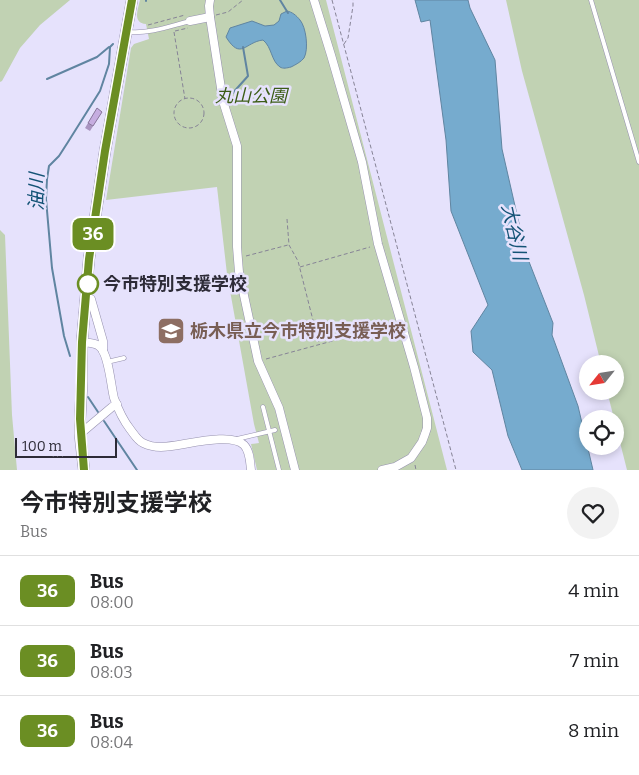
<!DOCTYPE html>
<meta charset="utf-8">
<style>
body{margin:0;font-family:Bitter,"Noto Sans JP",serif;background:#f2f2f2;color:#202124;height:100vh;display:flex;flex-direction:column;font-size:19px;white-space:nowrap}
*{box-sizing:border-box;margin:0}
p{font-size:16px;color:#757577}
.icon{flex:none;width:28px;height:28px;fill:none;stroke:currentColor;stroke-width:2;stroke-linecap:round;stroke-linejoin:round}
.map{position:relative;height:470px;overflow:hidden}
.panel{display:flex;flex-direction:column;background:#fff;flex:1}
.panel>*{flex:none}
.badge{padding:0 10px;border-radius:8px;font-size:18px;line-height:32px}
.needle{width:32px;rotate:240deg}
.tools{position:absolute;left:579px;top:355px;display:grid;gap:10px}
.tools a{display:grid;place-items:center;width:45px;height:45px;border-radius:50%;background:#fff;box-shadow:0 2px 8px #0003;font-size:25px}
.scale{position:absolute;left:15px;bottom:12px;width:102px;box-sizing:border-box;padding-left:5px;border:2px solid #2d2b37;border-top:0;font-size:14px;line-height:18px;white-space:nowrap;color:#2d2b37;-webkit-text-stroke:4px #e6e2fc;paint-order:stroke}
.map>.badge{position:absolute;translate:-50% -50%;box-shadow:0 0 0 2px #fff}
.round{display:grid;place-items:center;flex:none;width:52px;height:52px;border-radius:26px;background:#f2f2f2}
.headline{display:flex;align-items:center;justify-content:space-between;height:85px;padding:0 20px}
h1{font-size:24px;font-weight:700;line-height:38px}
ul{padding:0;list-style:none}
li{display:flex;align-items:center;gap:15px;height:70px;padding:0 20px;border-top:1px solid #e0e0e0}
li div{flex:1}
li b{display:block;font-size:19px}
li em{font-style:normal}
li .badge{min-width:55px;font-weight:700;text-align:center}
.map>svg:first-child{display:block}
</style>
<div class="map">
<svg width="639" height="470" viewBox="0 0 639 470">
<rect width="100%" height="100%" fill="#e6e2fc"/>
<g fill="#c1d2b3">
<path d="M0 0H70L40 25 20 48 2 81 0 82Z"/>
<path d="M140 0H326L447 470H257L251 444 259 443 254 424 227 274 217 187 106 200 131 48 134 44 149 39 146 24C132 23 138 9 140 0Z"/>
<path d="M506 0H639V470H627L607 391H615V364H601L584 295 522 71Z"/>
<path d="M0 230 5 235 12 415 17 470H0Z"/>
</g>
<g fill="#76abce" stroke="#6085a1">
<path d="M415 0H468L470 8 495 60 502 149 526 254 553 323 552 335 578 406 593 470H522L508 436 492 370 473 352 471 331 488 305 451 211 446 140 430 20 421 22Z"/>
<path d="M287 11C292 12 296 15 300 20 306 27 309 49 304 58 301 62 295 65 291 67 287 68 283 69 280 67 271 61 272 47 263 40 245 42 241 61 226 37L230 28 252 21 265 26 274 25 279 21 281 14Z"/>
</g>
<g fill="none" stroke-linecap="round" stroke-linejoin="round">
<g stroke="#6085a1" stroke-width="2">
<path d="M280 0 288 13"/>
<path d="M146 1V0"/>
<path d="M47 79 97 57 109 47"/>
<path d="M231 95 248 76 243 47"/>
<path d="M70 356 64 336 52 268 46 199 47 179 49 166 59 156 68 142 100 91 109 64 110 47 113 44"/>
<path d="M88 397 98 412"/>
<path d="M104 421 137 470"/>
</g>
<g stroke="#9691af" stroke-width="5">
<g id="lane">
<path d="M591 0 639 162"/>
<path d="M129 32C149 34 170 26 190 21"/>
<path d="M107 362 124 358"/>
<path d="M263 407 279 470"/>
<path d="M237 439 275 430"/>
</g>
</g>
<g stroke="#9691af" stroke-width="9">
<g id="street">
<path d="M210 0 209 6 210 17 223 101 237 146V247L239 272 258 361 279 408 295 470"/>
<path d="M314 0 331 55 362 162 378 244 414 367 427 418V428L425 434 422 442 411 458 395 467 382 470"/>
<path d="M190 21 210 17"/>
<path d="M87 298 91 299 103 341V351"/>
<path d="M82 342C88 343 97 343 100 347 109 355 111 387 114 398 118 409 123 420 130 429 134 434 137 440 143 443 149 446 155 447 161 447 180 447 230 431 244 445 250 451 250 462 251 470"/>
<path d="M80 434 112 407 117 404"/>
</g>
</g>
<g stroke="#9691af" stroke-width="12">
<path id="secondary" d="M84 470 80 434V419L82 382V342L89 259 105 151 132 0"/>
</g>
<g stroke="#868396" stroke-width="1" stroke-dasharray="4 2.5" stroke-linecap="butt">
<path d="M332 0 456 470"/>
<path d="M216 15 228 12 243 0"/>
<path d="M148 25 185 15"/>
<path d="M175 31 188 28"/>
<path d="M174 32 185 99"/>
<path d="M344 44 348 38 353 6V0"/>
<circle cx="189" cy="113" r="15"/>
<path d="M287 219 289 245 298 261 319 344"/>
<path d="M246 256 288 245"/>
<path d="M300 267 370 247"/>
<path d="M266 359 395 324"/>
<path d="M415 465 416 470"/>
</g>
<use href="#lane" stroke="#fff" stroke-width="4"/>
<use href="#street" stroke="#fff" stroke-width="8"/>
<use href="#secondary" stroke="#fff" stroke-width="11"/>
</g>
<path fill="#aa95c1" d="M97 108 102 112 90 131 85 128Z"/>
<path fill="#c6ade0" stroke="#8b799d" d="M97 108 102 112 93 126 88 123Z"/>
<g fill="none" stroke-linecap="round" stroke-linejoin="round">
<g stroke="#fff" stroke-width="11">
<path id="line" d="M84 470 80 419 82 342 89 259 105 151 132 0"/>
</g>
<use href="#line" stroke="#6b8e23" stroke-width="8"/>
</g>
<defs>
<g id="school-square" transform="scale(1.4375)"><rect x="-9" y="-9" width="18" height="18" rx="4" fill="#8d6e63" stroke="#e6e2fc"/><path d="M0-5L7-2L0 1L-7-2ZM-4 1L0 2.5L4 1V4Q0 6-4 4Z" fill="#fff"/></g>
</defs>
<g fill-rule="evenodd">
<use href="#school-square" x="171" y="331"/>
</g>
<circle fill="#fff" stroke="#6b8e23" stroke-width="2.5" cx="88" cy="284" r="10"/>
<g text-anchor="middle" stroke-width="5" stroke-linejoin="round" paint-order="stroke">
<g font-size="18" font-style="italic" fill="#3c5d16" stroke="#e6e2fc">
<text x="251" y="102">丸山公園</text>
</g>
<g font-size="18" font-weight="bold" fill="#2d2b37" stroke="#e6e2fc" text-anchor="start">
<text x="103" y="290">今市特別支援学校</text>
</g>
<g font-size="18" font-weight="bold" fill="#785e54" stroke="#e6e2fc" text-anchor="start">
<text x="190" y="337">栃木県立今市特別支援学校</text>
</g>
<g font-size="19" font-style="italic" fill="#145376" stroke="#e6e2fc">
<text transform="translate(36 192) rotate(-89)" y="7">油川</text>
<text transform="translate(515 232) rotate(77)" y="7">大谷川</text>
</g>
</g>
</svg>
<div class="tools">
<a><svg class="needle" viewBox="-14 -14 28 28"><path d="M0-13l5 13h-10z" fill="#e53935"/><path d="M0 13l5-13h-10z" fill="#757577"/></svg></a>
<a><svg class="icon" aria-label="locate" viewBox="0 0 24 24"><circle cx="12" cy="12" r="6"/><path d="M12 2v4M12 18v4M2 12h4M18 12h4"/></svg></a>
</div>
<div class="scale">100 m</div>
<b class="badge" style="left:93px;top:234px;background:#6b8e23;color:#fff">36</b>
</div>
<section class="panel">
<div class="headline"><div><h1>今市特別支援学校</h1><p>Bus</p></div><a class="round"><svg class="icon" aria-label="heart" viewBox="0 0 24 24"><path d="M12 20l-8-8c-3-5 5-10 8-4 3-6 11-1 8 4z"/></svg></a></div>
<ul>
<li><span class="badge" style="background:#6b8e23;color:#fff">36</span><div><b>Bus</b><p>08:00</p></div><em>4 min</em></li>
<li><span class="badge" style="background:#6b8e23;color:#fff">36</span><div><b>Bus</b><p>08:03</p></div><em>7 min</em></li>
<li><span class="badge" style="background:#6b8e23;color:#fff">36</span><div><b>Bus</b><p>08:04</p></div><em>8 min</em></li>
</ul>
</section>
